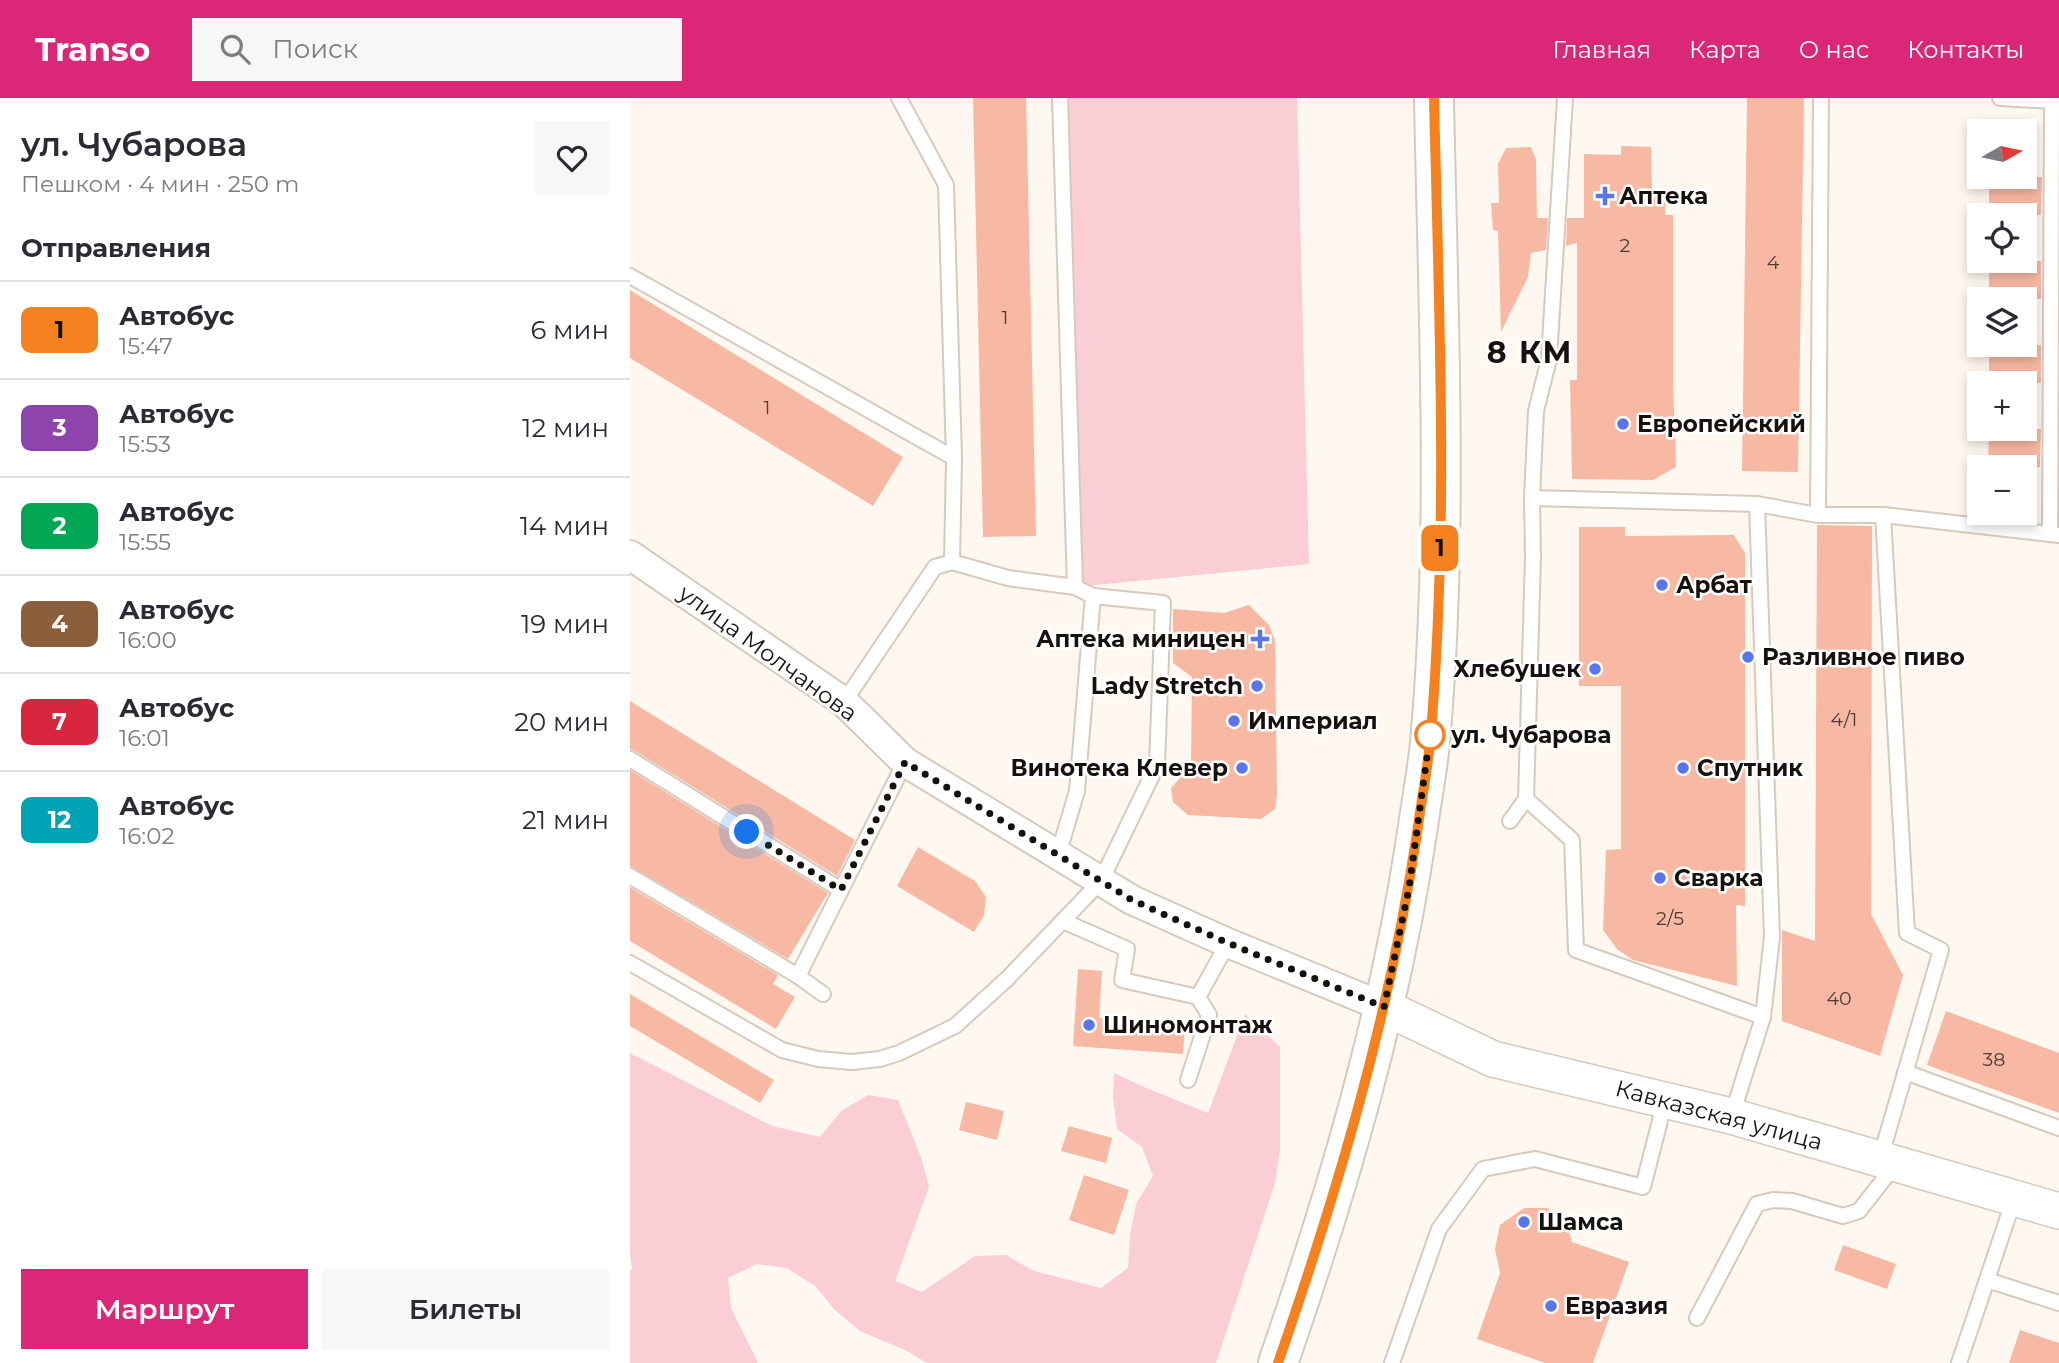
<!DOCTYPE html>
<html lang="ru">
<meta charset="utf-8">
<style>
body{margin:0;font-family:Montserrat,sans-serif;background:#f7f7f7;color:#2b2b33;height:100vh;display:flex;flex-direction:column;font-size:26px;white-space:nowrap}
*{box-sizing:border-box;margin:0}
p{font-size:23px;color:#7c7c81}
.icon{flex:none;width:38px;height:38px;fill:none;stroke:currentColor;stroke-width:2;stroke-linecap:round;stroke-linejoin:round}
.map{position:relative;flex:1;overflow:hidden}
.details{display:flex;flex-direction:column;background:#fff;width:630px}
.details>*{flex:none}
.badge{padding:0 14px;border-radius:10px;font-size:24px;line-height:46px}
.needle{width:46px;rotate:81deg}
.controls{position:absolute;left:1337px;top:21px;display:grid;gap:14px}
.controls a{display:grid;place-items:center;width:70px;height:70px;border-radius:0px;background:#fff;box-shadow:0 4px 10px #0003;font-size:35px}
.you{position:absolute;width:35px;height:35px;margin:-18px;border:5px solid #fff;border-radius:50%;background:#1a73e8;box-shadow:0 0 0 10px #1a73e833}
.map>.badge{position:absolute;translate:-50% -50%;box-shadow:0 0 0 4px #fff}
h2{padding:0 21px;font-size:26px;line-height:63px}
.round{display:grid;place-items:center;flex:none;width:74px;height:74px;border-radius:0px;background:#f7f7f7}
.summary{display:flex;align-items:center;justify-content:space-between;height:119px;padding:0 21px}
h1{font-size:33px;font-weight:600;line-height:52px}
.action{display:flex;gap:14px;margin-top:auto;padding:14px 21px}
.action a{flex:1;height:80px;border-radius:0px;background:#db2777;color:#fff;font-size:28px;font-weight:600;line-height:80px;text-align:center}
.action a+a{background:#f7f7f7;color:#2b2b33}
ul{padding:0;list-style:none}
li{display:flex;align-items:center;gap:21px;height:98px;padding:0 21px;border-top:2px solid #e1e1e2}
li div{flex:1}
li b{display:block;font-size:26px}
li em{font-style:normal}
li .badge{min-width:77px;font-weight:700;text-align:center}
header{display:flex;align-items:center;gap:42px;box-sizing:border-box;height:98px;padding:0 35px;background:#db2777;color:#fff}
header strong{font-size:33px}
nav{display:flex;gap:38px;margin-inline-start:auto;font-size:24px}
.search{width:490px;height:63px;background:#f7f7f7;display:flex;align-items:center;gap:18px;box-sizing:border-box;padding:0 24px;border-radius:0px;color:#7c7c81;font-size:26px}
main{display:flex;flex:1;min-height:0}
.map>svg:first-child{display:block}
</style>
<header>
<strong>Transo</strong>
<div class="search"><svg class="icon" aria-label="search" viewBox="0 0 24 24"><circle cx="10" cy="10" r="6"/><path d="M15 15l6 6"/></svg>Поиск</div>
<nav><a>Главная</a><a>Карта</a><a>О нас</a><a>Контакты</a></nav>
</header>
<main>
<section class="details">
<div class="summary"><div><h1>ул. Чубарова</h1><p>Пешком · 4 мин · 250 m</p></div><a class="round"><svg class="icon" aria-label="heart" viewBox="0 0 24 24"><path d="M12 20l-8-8c-3-5 5-10 8-4 3-6 11-1 8 4z"/></svg></a></div>
<h2>Отправления</h2>
<ul>
<li><span class="badge" style="background:#f58220;color:#111">1</span><div><b>Автобус</b><p>15:47</p></div><em>6 мин</em></li>
<li><span class="badge" style="background:#8e44ad;color:#fff">3</span><div><b>Автобус</b><p>15:53</p></div><em>12 мин</em></li>
<li><span class="badge" style="background:#00a651;color:#fff">2</span><div><b>Автобус</b><p>15:55</p></div><em>14 мин</em></li>
<li><span class="badge" style="background:#8b5e3c;color:#fff">4</span><div><b>Автобус</b><p>16:00</p></div><em>19 мин</em></li>
<li><span class="badge" style="background:#d7263d;color:#fff">7</span><div><b>Автобус</b><p>16:01</p></div><em>20 мин</em></li>
<li><span class="badge" style="background:#00a3b4;color:#fff">12</span><div><b>Автобус</b><p>16:02</p></div><em>21 мин</em></li>
</ul>
<div class="action"><a>Маршрут</a><a>Билеты</a></div>
</section>
<div class="map">
<svg width="1429" height="1265" viewBox="0 0 1429 1265">
<rect width="100%" height="100%" fill="#fff8f0"/>
<g fill="#fbced5">
<path d="M430 0H667L679 466 445 489Z"/>
<path d="M615 916 650 949V1053L645 1085 586 1265H297L277 1253 230 1233 205 1212 185 1188 157 1170 127 1166 98 1180 101 1210 128 1265H0V1174L2 1170 0 1156V955L142 1028 190 1039 211 1013 238 997 268 1002 291 1059 299 1089 265 1183 292 1194 345 1158 376 1157 404 1173 471 1190 498 1170 500 1138 506 1106 523 1078 512 1049 487 1031 483 999 484 975 514 989 578 1015Z"/>
</g>
<g fill="#f7b9a3">
<path d="M343 0H396L406 438 353 439Z"/>
<path d="M1117 0H1174L1168 374 1112 373Z"/>
<path d="M991 48 1021 49 1022 91 1036 92 1035 117H1043V282L1046 369 1023 382 942 381 940 282H947V145L936 148 937 120H954V56L991 57Z"/>
<path d="M901 49 906 61 907 120H918L916 152 901 155 898 179 871 234 868 133 863 132 861 105H869L868 66 876 50Z"/>
<path d="M1359 79H1412L1411 117H1359Z"/>
<rect x="1359" y="163" width="52" height="38"/>
<path d="M0 192 273 359 243 408 0 260Z"/>
<rect x="1359" y="247" width="52" height="38"/>
<path d="M1359 331H1411L1410 369H1358Z"/>
<path d="M1187 427 1242 428 1241 816 1273 877 1250 958 1152 923V832L1185 843Z"/>
<path d="M949 429H995V438L1104 437 1115 455V808L1106 807 1107 888 1003 862 987 851 973 832 976 752 991 751V588H949Z"/>
<path d="M619 507 639 527 645 542 647 698 645 711 631 721 558 717 543 704 541 690 561 667 562 579 543 565V511L594 515Z"/>
<path d="M0 603 225 742 207 778 5 653 0 651Z"/>
<path d="M0 672 198 795 158 861 0 768Z"/>
<path d="M288 749 345 783 356 799 354 817 344 834 267 788Z"/>
<path d="M0 789 148 877 143 886 165 899 146 931 0 843Z"/>
<path d="M448 871 472 873 469 920 555 926 553 956 443 948Z"/>
<path d="M0 896 144 982 130 1005 0 928Z"/>
<path d="M1316 913 1429 955V1015L1297 967Z"/>
<path d="M336 1004 374 1013 367 1042 329 1032Z"/>
<path d="M439 1028 482 1040 476 1065 431 1053Z"/>
<path d="M454 1077 499 1092 484 1137 439 1122Z"/>
<path d="M894 1110H917L936 1122 942 1144 999 1164 963 1265H915L847 1241 870 1175 865 1151 870 1127Z"/>
<path d="M1213 1147 1266 1166 1257 1191 1204 1172Z"/>
<path d="M1390 1232 1429 1245V1265H1379Z"/>
</g>
<g fill="none" stroke-linecap="round" stroke-linejoin="round">
<g stroke="#d6cabd" stroke-width="18">
<g id="service">
<path d="M1370 0 1422 3 1420 436"/>
<path d="M0 178 324 360"/>
<path d="M902 400 1127 406 1188 417H1253L1429 437"/>
<path d="M1188 417 1191 0"/>
<path d="M322 464 378 480 445 489 430 0"/>
<path d="M214 604 305 469 322 464 324 360 316 87 269 0"/>
<path d="M0 661 211 792"/>
<path d="M896 701 942 742 946 852 1133 919"/>
<path d="M880 723 896 701 903 458 902 400 906 313 919 261 935 0"/>
<path d="M428 757 447 693 463 498"/>
<path d="M0 778 168 878"/>
<path d="M433 823 497 851 492 882 568 899 598 845"/>
<path d="M0 865 152 952 188 961 222 964 250 961 269 955 325 928 377 881 471 783 527 667 533 505 463 498 445 489"/>
<path d="M193 896 168 878 275 664"/>
<path d="M1275 974 1429 1030"/>
<path d="M558 982 579 917 568 899"/>
<path d="M1102 1017 1133 919 1142 839 1127 406"/>
<path d="M1250 1061 1311 852 1277 835 1253 417"/>
<path d="M1357 1182 1429 1205"/>
<path d="M1067 1220 1127 1106 1143 1102 1162 1103 1213 1118 1229 1113 1265 1067"/>
<path d="M762 1265 809 1131 853 1071 905 1061 1013 1089 1035 1003"/>
<path d="M1329 1265 1384 1101"/>
</g>
</g>
<g stroke="#d6cabd" stroke-width="32">
<path id="minor" d="M0 457 214 604 275 664 502 802 598 845 754 909"/>
</g>
<g stroke="#d6cabd" stroke-width="38">
<path id="tertiary" d="M754 909 863 961 1101 1018 1429 1113"/>
</g>
<g stroke="#d6cabd" stroke-width="42">
<path id="primary" d="M648 1265C708 1092 760 916 787 735 791 705 797 675 800 645 819 431 808 215 804 0"/>
</g>
<use href="#service" stroke="#fff" stroke-width="14"/>
<use href="#minor" stroke="#fff" stroke-width="28"/>
<use href="#tertiary" stroke="#fff" stroke-width="35"/>
<use href="#primary" stroke="#fff" stroke-width="38"/>
</g>
<g fill="none" stroke-linecap="round" stroke-linejoin="round">
<g stroke="#fff" stroke-width="16">
<path id="line" d="M648 1265C708 1092 760 916 787 735 791 705 797 675 800 645 819 431 809 215 804 0"/>
</g>
<use href="#line" stroke="#f58220" stroke-width="10"/>
<path stroke="#15110d" stroke-width="7" stroke-dasharray="0 12.6" d="M117 734 211 792 275 664 502 802 598 845 754 909 779 790 800 637"/>
</g>
<g fill="#5a74ea" stroke="#fff" stroke-width="2.5">
<path d="M971.5 87.5h7v7h7v7h-7v7h-7v-7h-7v-7h7z"/>
<circle cx="993" cy="326" r="7"/>
<circle cx="1032" cy="487" r="7"/>
<path d="M626.5 530.5h7v7h7v7h-7v7h-7v-7h-7v-7h7z"/>
<circle cx="1118" cy="559" r="7"/>
<circle cx="965" cy="571" r="7"/>
<circle cx="627" cy="588" r="7"/>
<circle cx="604" cy="623" r="7"/>
<circle cx="612" cy="670" r="7"/>
<circle cx="1053" cy="670" r="7"/>
<circle cx="1030" cy="780" r="7"/>
<circle cx="459" cy="927" r="7"/>
<circle cx="894" cy="1124" r="7"/>
<circle cx="921" cy="1208" r="7"/>
</g>
<circle fill="#fff" stroke="#f58220" stroke-width="3.5" cx="800" cy="637" r="14"/>
<g text-anchor="middle" stroke-width="5" stroke-linejoin="round" paint-order="stroke">
<g font-size="19" fill="#4e3b32">
<text x="995" y="154">2</text>
<text x="1143" y="171">4</text>
<text x="375" y="226">1</text>
<text x="137" y="316">1</text>
<text x="1214" y="628">4/1</text>
<text x="1040" y="827">2/5</text>
<text x="1209" y="907">40</text>
<text x="1364" y="968">38</text>
</g>
<g font-size="23" font-weight="bold" fill="#15110d" stroke="#fff" text-anchor="start">
<text x="989" y="106">Аптека</text>
<text x="1007" y="334">Европейский</text>
<text x="1046" y="495">Арбат</text>
<text x="616" y="549" text-anchor="end">Аптека миницен</text>
<text x="1132" y="567">Разливное пиво</text>
<text x="951" y="579" text-anchor="end">Хлебушек</text>
<text x="613" y="596" text-anchor="end">Lady Stretch</text>
<text x="618" y="631">Империал</text>
<text x="598" y="678" text-anchor="end">Винотека Клевер</text>
<text x="1067" y="678">Спутник</text>
<text x="1044" y="788">Сварка</text>
<text x="473" y="935">Шиномонтаж</text>
<text x="908" y="1132">Шамса</text>
<text x="935" y="1216">Евразия</text>
</g>
<g font-size="23" fill="#15110d" stroke="#fff">
<text transform="translate(138 555) rotate(36)" y="8">улица Молчанова</text>
<text transform="translate(1089 1017) rotate(15)" y="8">Кавказская улица</text>
</g>
<g font-size="23" font-weight="bold" fill="#15110d" stroke="#fff" text-anchor="start">
<text x="821" y="645">ул. Чубарова</text>
</g>
<g font-size="30" font-weight="bold" letter-spacing="2" fill="#15110d" stroke="#fff">
<text x="900" y="265">8 КМ</text>
</g>
</g>
</svg>
<div class="controls">
<a><svg class="needle" viewBox="-14 -14 28 28"><path d="M0-13l5 13h-10z" fill="#e53935"/><path d="M0 13l5-13h-10z" fill="#7c7c81"/></svg></a>
<a><svg class="icon" aria-label="locate" viewBox="0 0 24 24"><circle cx="12" cy="12" r="6"/><path d="M12 2v4M12 18v4M2 12h4M18 12h4"/></svg></a>
<a><svg class="icon" aria-label="layers" viewBox="0 0 24 24"><path d="M12 4l9 5-9 5-9-5zM3 14l9 5 9-5"/></svg></a>
<a>+</a>
<a>−</a>
</div>
<div class="you" style="left:117px;top:734px"></div>
<b class="badge" style="left:810px;top:450px;background:#f58220;color:#111">1</b>
</div>
</main>
